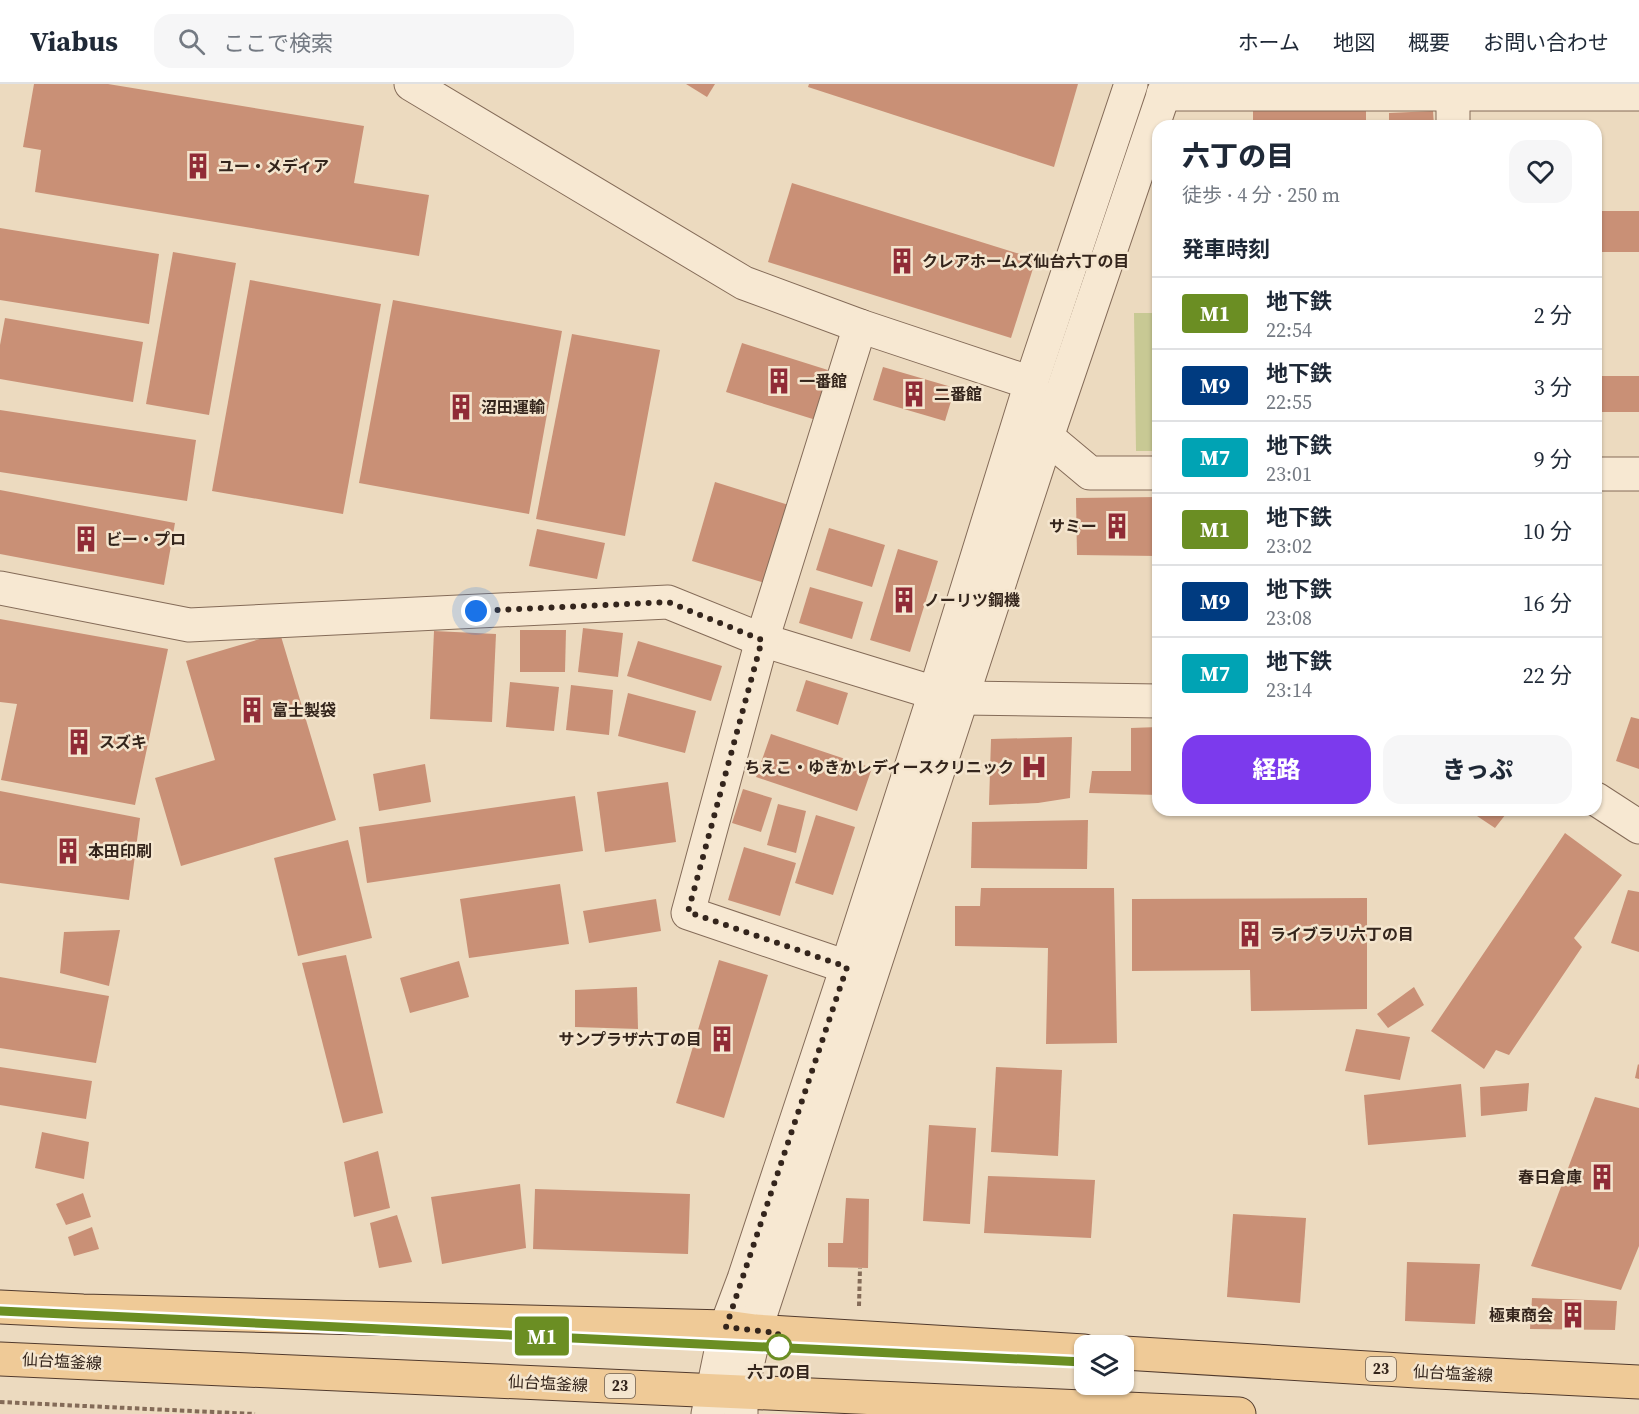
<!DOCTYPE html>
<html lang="ja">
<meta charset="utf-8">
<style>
body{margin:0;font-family:"Source Serif 4","Noto Sans JP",serif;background:#f6f6f7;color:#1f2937;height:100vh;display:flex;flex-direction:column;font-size:22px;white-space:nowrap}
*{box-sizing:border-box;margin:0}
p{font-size:20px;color:#747a83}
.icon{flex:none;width:33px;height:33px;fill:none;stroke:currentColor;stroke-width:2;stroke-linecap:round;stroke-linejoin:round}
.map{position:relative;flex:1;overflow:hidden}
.side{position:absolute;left:1152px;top:36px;width:450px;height:696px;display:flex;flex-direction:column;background:#fff;border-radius:18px;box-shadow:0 2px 4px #0004}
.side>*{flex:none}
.badge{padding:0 12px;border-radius:4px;font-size:21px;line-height:39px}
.tools{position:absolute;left:1074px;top:1251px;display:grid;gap:12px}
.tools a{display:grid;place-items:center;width:60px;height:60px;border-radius:12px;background:#fff;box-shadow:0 2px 4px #0004;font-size:30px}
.you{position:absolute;width:30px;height:30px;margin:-15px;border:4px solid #fff;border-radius:50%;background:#1a73e8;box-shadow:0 0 0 9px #1a73e833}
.map>.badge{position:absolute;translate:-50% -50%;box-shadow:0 0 0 3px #fff}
h2{padding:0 30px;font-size:22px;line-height:54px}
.round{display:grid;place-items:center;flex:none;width:63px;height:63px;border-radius:18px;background:#f6f6f7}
.head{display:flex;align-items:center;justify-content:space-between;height:102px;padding:0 30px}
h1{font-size:28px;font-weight:800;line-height:45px}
.primary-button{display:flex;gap:12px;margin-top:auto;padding:12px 30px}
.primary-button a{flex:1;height:69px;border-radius:18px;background:#7c3aed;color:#fff;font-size:24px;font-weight:800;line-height:69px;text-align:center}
.primary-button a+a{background:#f6f6f7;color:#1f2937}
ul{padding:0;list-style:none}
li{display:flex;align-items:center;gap:18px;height:72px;padding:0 30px;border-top:2px solid #e0e1e3}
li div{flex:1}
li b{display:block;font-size:22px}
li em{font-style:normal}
li .badge{min-width:66px;font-weight:700;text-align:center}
header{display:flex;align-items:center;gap:36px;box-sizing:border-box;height:84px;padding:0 30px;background:#fff;border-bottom:2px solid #e0e1e3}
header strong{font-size:28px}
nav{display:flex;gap:33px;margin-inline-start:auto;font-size:21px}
.search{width:420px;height:54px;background:#f6f6f7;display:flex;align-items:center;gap:15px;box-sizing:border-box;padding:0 21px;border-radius:18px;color:#747a83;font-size:22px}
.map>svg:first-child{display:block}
</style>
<header>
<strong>Viabus</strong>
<div class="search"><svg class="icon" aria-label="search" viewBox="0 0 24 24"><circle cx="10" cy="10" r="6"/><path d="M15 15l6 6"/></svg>ここで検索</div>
<nav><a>ホーム</a><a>地図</a><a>概要</a><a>お問い合わせ</a></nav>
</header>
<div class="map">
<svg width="1639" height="1330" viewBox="0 0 1639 1330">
<rect width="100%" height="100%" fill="#ecdabf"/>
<path fill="#c8c994" d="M1134 229H1158V367H1136Z"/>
<g fill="#c99076">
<path d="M34 0H108L364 42 354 99 429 111 419 172 35 108 41 66 23 63Z"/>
<path d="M686 0H715L707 13Z"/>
<path d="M809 0H1078L1054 83 808 3Z"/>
<path d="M1366 19V42H1253V21Z"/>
<path d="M1433 27 1434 42H1389V29Z"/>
<path d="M792 99 1036 175 1011 254 768 178Z"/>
<rect x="1596" y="127" width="43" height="41"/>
<path d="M0 144 159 170 149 240 0 216Z"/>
<path d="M173 168 236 179 209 331 146 320Z"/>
<path d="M250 196 381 220 343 430 212 407Z"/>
<path d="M393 216 562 247 529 430 359 399Z"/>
<path d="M5 234 143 258 133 318 0 295V261Z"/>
<path d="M572 250 660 266 625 452 536 435Z"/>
<path d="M742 259 831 287 816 336 726 308Z"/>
<path d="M883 283 955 304 945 337 873 316Z"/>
<rect x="1596" y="292" width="43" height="36"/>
<path d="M0 326 196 356 187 417 0 388Z"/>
<path d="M715 398 792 422 768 500 692 477Z"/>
<path d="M0 406 175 439 164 501 0 470Z"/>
<path d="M1158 413V472L1077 471 1076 414Z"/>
<path d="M829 444 885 461 872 503 816 486Z"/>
<path d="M537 445 605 459 597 495 529 482Z"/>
<path d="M898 465 938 477 910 568 870 556Z"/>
<path d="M810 503 863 518 852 555 799 539Z"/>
<path d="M0 535 168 565 135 721 1 696 17 620 0 618Z"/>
<path d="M583 544 623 549 618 593 578 588Z"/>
<path d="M520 546H566L565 588H520Z"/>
<path d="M434 547 496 550 492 638 430 635Z"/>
<path d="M280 549 336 736 181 782 155 694 215 676 186 577Z"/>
<path d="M638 557 722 582 711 617 627 592Z"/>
<path d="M806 596 848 609 838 641 796 627Z"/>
<path d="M510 598 559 603 554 647 506 643Z"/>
<path d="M571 601 613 606 609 651 566 646Z"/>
<path d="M628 609 696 627 685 669 618 652Z"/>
<path d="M1631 633 1639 635V685L1616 677Z"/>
<path d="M1158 643V711L1089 709 1092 687H1131V644Z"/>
<path d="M771 650 872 684 857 727 756 693Z"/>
<path d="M1072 653 1070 714 1038 719 989 721 991 655Z"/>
<path d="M425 680 431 718 379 727 373 690Z"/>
<path d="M668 698 676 758 605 768 597 708Z"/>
<path d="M743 705 772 714 761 748 732 739Z"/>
<path d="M0 707 140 734 129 816 0 799Z"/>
<path d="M575 712 583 767 367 799 359 743Z"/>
<path d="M778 720 806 727 796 769 767 761Z"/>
<path d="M1468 726H1509L1495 744Z"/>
<path d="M816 731 855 743 833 811 795 799Z"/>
<path d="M1088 736 1087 785 971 784 972 738Z"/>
<path d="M1565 749 1622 791 1574 854 1582 863 1509 971 1496 966 1484 985 1431 947Z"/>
<path d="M348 756 372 854 298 872 274 774Z"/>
<path d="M744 763 796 779 780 832 728 816Z"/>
<path d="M560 800 569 860 469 874 460 815Z"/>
<path d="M981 804H1114L1117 959 1046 960 1048 864 955 862V822H980Z"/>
<path d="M1628 806 1639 808V868L1611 859Z"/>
<path d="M1367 814V925L1251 927 1250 886 1132 887V815Z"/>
<path d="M656 815 661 847 589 859 583 827Z"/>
<path d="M120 846 109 902 60 889 64 848Z"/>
<path d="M346 871 383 1029 343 1039 302 879Z"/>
<path d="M719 876 768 891 724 1034 676 1019Z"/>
<path d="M459 877 469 913 410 929 400 894Z"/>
<path d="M0 893 109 912 96 979 0 964Z"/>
<path d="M637 903 638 945 575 943V906Z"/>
<path d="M1414 903 1424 921 1388 944 1377 930Z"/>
<path d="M1356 945 1410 953 1400 996 1345 987Z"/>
<path d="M1638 980 1639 981V995L1635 994Z"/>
<path d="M0 983 92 997 86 1035 0 1021Z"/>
<path d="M996 983 1062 986 1058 1072 991 1068Z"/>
<path d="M1529 999 1527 1027 1481 1032 1480 1003Z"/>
<path d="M1461 1000 1466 1053 1368 1061 1364 1011Z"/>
<path d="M1595 1013 1639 1024V1162L1621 1206 1531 1182Z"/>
<path d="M929 1041 976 1044 970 1140 923 1137Z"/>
<path d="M42 1048 89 1058 84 1095 35 1084Z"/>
<path d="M378 1067 390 1124 354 1133 344 1078Z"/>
<path d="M988 1092 1095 1096 1091 1154 984 1149Z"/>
<path d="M520 1100 526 1164 442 1180 431 1113Z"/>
<path d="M535 1105 690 1110 688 1170 533 1165Z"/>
<path d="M83 1109 91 1133 66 1141 56 1120Z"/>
<path d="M846 1114 869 1115 868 1184 828 1183V1159H843Z"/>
<path d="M1233 1130 1306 1134 1300 1219 1227 1213Z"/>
<path d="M397 1131 412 1178 379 1184 370 1139Z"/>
<path d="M92 1143 99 1165 74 1172 68 1153Z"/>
<path d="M1407 1178 1480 1180 1475 1240 1405 1237Z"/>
<path d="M1532 1214 1617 1217 1615 1246 1530 1245Z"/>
</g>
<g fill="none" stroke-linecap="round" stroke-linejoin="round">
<g stroke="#846b58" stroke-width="35">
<g id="minor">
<path d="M411 0 744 199 860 242 1031 299 1047 353 1090 389H1158"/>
<path d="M1163 10H1639"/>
<path d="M1453 10V42"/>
<path d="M1596 390H1639"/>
<path d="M0 504 189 541 668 518 762 556 935 609"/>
<path d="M962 614 1158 617"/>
<path d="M1596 715 1639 743"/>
<path d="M847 883 688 829 762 556 860 242"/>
</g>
</g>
<g stroke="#846b58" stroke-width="35">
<g id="tertiary">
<path d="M708 1330 726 1243 744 1195 847 883 935 609 1031 299 1131 0"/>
<path d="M741 1330V1308L755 1247 1047 353 1167 0"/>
</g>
</g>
<g stroke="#513a2d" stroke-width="35">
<g id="primary">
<path d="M0 1223 83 1227 726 1243 755 1247 1084 1267"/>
<path d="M1124 1269 1417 1287 1639 1298"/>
<path d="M0 1275 1239 1330"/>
</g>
</g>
<g stroke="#846b58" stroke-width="4" stroke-dasharray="4.5 3" stroke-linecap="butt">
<path d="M859 1222 860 1184"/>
<path d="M0 1318 255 1330"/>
</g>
<use href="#minor" stroke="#f7e8d2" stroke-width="33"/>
<use href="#tertiary" stroke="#f7e8d2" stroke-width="33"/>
<use href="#primary" stroke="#efca97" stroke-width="33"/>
</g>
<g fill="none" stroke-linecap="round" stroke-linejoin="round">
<g stroke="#fff" stroke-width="14">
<path id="line" d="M0 1227 1084 1278"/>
</g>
<use href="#line" stroke="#6b8e23" stroke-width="9"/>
<path stroke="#34251c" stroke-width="6" stroke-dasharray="0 10.8" d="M476 527 668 518 762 556 688 828 847 883 726 1243 778 1249 779 1263"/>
</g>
<defs>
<g id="building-bare" transform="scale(2.07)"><path d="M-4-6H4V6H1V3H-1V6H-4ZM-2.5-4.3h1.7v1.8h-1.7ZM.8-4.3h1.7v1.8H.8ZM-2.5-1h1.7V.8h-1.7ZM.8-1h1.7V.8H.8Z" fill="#902b36" stroke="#f4e5ce" stroke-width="2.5" paint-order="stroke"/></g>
<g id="hospital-bare" transform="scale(2.07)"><path d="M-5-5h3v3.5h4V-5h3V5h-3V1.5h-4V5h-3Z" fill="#902b36" stroke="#f4e5ce" stroke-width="2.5" paint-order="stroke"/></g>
</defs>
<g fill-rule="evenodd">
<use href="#building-bare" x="198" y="82"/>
<use href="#building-bare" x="902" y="177"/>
<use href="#building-bare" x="779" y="297"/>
<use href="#building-bare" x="914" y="310"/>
<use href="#building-bare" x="461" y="323"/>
<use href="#building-bare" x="1117" y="442"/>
<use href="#building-bare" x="86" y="455"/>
<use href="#building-bare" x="904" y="516"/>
<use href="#building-bare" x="252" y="626"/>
<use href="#building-bare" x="79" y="658"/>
<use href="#hospital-bare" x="1034" y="683"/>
<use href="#building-bare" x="68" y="767"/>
<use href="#building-bare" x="1250" y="850"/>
<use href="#building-bare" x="722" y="955"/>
<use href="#building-bare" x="1602" y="1093"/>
<use href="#building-bare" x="1573" y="1231"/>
</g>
<circle fill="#fff" stroke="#6b8e23" stroke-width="3" cx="779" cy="1263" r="12"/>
<g text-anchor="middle" stroke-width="5" stroke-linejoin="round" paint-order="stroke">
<g fill="#f4e5ce" stroke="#6e5f51" stroke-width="1.5">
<rect x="1366" y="1273" width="30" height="24" rx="4.5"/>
<rect x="605" y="1290" width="30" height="24" rx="4.5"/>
</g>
<g font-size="15" font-weight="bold" fill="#34251c">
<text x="1381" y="1290">23</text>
<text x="620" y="1307">23</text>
</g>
<g font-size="16" font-weight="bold" fill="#34251c" stroke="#f4e5ce" text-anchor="start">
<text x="218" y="88">ユー・メディア</text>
<text x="922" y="183">クレアホームズ仙台六丁の目</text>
<text x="799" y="303">一番館</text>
<text x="934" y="316">二番館</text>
<text x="481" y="329">沼田運輸</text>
<text x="1097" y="448" text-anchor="end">サミー</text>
<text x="106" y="461">ビー・プロ</text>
<text x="924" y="522">ノーリツ鋼機</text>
<text x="272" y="632">富士製袋</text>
<text x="99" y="664">スズキ</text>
<text x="1014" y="689" text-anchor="end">ちえこ・ゆきかレディースクリニック</text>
<text x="88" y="773">本田印刷</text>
<text x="1270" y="856">ライブラリ六丁の目</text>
<text x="702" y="961" text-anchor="end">サンプラザ六丁の目</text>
<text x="1582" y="1099" text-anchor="end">春日倉庫</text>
<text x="1553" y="1237" text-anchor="end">極東商会</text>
</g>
<g font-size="16" fill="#34251c" stroke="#f4e5ce">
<text transform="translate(62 1277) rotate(3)" y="6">仙台塩釜線</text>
<text transform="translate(1453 1289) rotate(3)" y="6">仙台塩釜線</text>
<text transform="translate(548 1299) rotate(3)" y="6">仙台塩釜線</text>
</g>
<g font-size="16" font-weight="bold" fill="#34251c" stroke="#f4e5ce">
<text x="779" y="1294">六丁の目</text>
</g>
</g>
</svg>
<div class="tools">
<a><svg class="icon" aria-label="layers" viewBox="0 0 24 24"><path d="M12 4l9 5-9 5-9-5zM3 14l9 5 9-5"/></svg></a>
</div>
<div class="you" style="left:476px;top:527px"></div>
<b class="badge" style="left:542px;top:1252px;background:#6b8e23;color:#fff">M1</b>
<section class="side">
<div class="head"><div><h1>六丁の目</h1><p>徒歩 · 4 分 · 250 m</p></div><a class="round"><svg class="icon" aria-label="heart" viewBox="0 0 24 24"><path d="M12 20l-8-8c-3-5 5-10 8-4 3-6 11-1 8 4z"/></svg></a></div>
<h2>発車時刻</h2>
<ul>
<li><span class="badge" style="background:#6b8e23;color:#fff">M1</span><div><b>地下鉄</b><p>22:54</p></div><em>2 分</em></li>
<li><span class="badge" style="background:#003b80;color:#fff">M9</span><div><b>地下鉄</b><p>22:55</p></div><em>3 分</em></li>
<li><span class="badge" style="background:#00a3b4;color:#fff">M7</span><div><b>地下鉄</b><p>23:01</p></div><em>9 分</em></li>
<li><span class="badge" style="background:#6b8e23;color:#fff">M1</span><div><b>地下鉄</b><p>23:02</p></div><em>10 分</em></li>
<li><span class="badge" style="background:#003b80;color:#fff">M9</span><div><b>地下鉄</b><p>23:08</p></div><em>16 分</em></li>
<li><span class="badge" style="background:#00a3b4;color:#fff">M7</span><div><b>地下鉄</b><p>23:14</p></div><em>22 分</em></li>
</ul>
<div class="primary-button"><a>経路</a><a>きっぷ</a></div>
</section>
</div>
